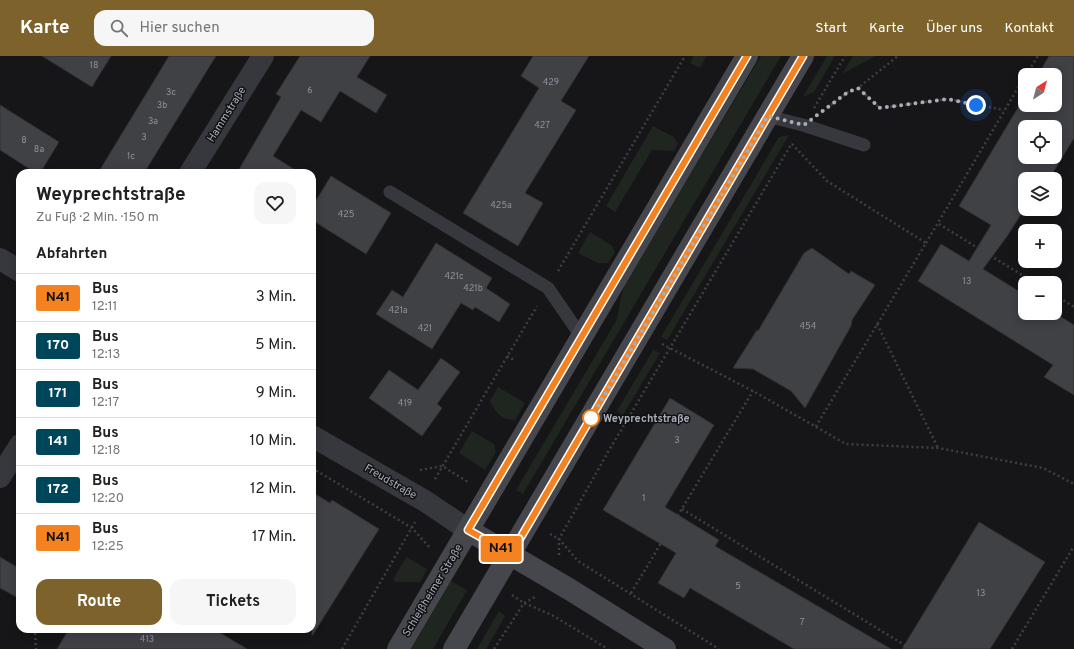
<!DOCTYPE html>
<html lang="de">
<meta charset="utf-8">
<style>
body{margin:0;font-family:Overpass,sans-serif;background:#f6f6f6;color:#202124;height:100vh;display:flex;flex-direction:column;font-size:15px;white-space:nowrap}
*{box-sizing:border-box;margin:0}
p{font-size:13px;color:#757577}
.icon{flex:none;width:22px;height:22px;fill:none;stroke:currentColor;stroke-width:2;stroke-linecap:round;stroke-linejoin:round}
.map{position:relative;flex:1;overflow:hidden}
.drawer{position:absolute;left:16px;top:113px;width:300px;height:464px;display:flex;flex-direction:column;background:#fff;border-radius:12px;box-shadow:0 2px 10px #0003}
.drawer>*{flex:none}
.badge{padding:0 8px;border-radius:3px;font-size:14px;line-height:26px}
.needle{width:26px;rotate:36deg}
.fabs{position:absolute;left:1018px;top:12px;display:grid;gap:8px}
.fabs a{display:grid;place-items:center;width:44px;height:44px;border-radius:8px;background:#fff;box-shadow:0 2px 10px #0003;font-size:20px}
.you{position:absolute;width:20px;height:20px;margin:-10px;border:3px solid #fff;border-radius:50%;background:#1a73e8;box-shadow:0 0 0 6px #1a73e833}
.map>.badge{position:absolute;translate:-50% -50%;box-shadow:0 0 0 2px #fff}
h2{padding:0 20px;font-size:15px;line-height:36px}
.round{display:grid;place-items:center;flex:none;width:42px;height:42px;border-radius:12px;background:#f6f6f6}
.head{display:flex;align-items:center;justify-content:space-between;height:68px;padding:0 20px}
h1{font-size:19px;font-weight:700;line-height:30px}
.action{display:flex;gap:8px;margin-top:auto;padding:8px 20px}
.action a{flex:1;height:46px;border-radius:12px;background:#7e622b;color:#fff;font-size:16px;font-weight:700;line-height:46px;text-align:center}
.action a+a{background:#f6f6f6;color:#202124}
ul{padding:0;list-style:none}
li{display:flex;align-items:center;gap:12px;height:48px;padding:0 20px;border-top:1px solid #e0e0e0}
li div{flex:1}
li b{display:block;font-size:15px}
li em{font-style:normal}
li .badge{min-width:44px;font-weight:700;text-align:center}
header{display:flex;align-items:center;gap:24px;box-sizing:border-box;height:56px;padding:0 20px;background:#7e622b;color:#fff}
header strong{font-size:19px}
nav{display:flex;gap:22px;margin-inline-start:auto;font-size:14px}
.search{width:280px;height:36px;background:#f6f6f6;display:flex;align-items:center;gap:10px;box-sizing:border-box;padding:0 14px;border-radius:12px;color:#757577;font-size:15px}
.map>svg:first-child{display:block}
</style>
<header>
<strong>Karte</strong>
<div class="search"><svg class="icon" aria-label="search" viewBox="0 0 24 24"><circle cx="10" cy="10" r="6"/><path d="M15 15l6 6"/></svg>Hier suchen</div>
<nav><a>Start</a><a>Karte</a><a>Über uns</a><a>Kontakt</a></nav>
</header>
<div class="map">
<svg width="1074" height="593" viewBox="0 0 1074 593">
<rect width="100%" height="100%" fill="#161618"/>
<g fill="#1e261f">
<path d="M694 0H707L700 12 690 7Z"/>
<path d="M761 0H781L523 438 516 434 616 265C620 252 620 240 625 228Z"/>
<path d="M827 0H835L814 36 803 41Z"/>
<path d="M853 0H876L842 18Z"/>
<path d="M653 70 674 81 678 88 674 95 652 94 615 156 606 150Z"/>
<path d="M789 79 667 284 661 281 779 81Z"/>
<path d="M590 176 611 189 615 196 608 207H598L578 197Z"/>
<path d="M653 294 660 297 623 359 617 355Z"/>
<path d="M498 331 525 347 515 364C501 364 496 357 490 345Z"/>
<path d="M472 375 494 388 496 396 485 414 459 397Z"/>
<path d="M406 501 427 513 420 526H396L393 524Z"/>
<path d="M451 525 467 534 433 593H411Z"/>
<path d="M499 555 505 560 488 590 486 593H477Z"/>
</g>
<g fill="#404145" stroke="#303034" fill-rule="evenodd">
<path d="M42 0H111L92 31Z"/>
<path d="M169 0H216L144 117H98Z"/>
<path d="M300 0H370L357 21 387 39 376 57 340 35 321 66 301 54 273 100 300 117H237L281 41 276 38Z"/>
<path d="M533 0H589L561 45 576 54 525 137 543 147 518 190 463 157 539 32 521 20Z"/>
<path d="M1049 0H1074V82L1049 123H1025V152L1008 179 983 213 1025 239V257H1055L1074 269V339L1044 321 1053 309 918 225 941 188 969 205 991 169 959 150 1025 40V49H1055V19H1038ZM1025 71H1055V101H1025Z"/>
<path d="M0 49 59 86 40 117H36L0 94Z"/>
<path d="M331 120 391 157 366 198 312 164V151Z"/>
<path d="M436 187 492 222 486 232 510 248 499 266 475 251 473 254 461 247 432 293 376 258 392 234 403 241Z"/>
<path d="M812 192 849 218 851 215 875 229 852 264 851 270 805 352 791 335 753 313 733 312 757 274 758 275 804 197Z"/>
<path d="M441 302 460 316 437 348 442 352 422 380 369 342 389 314 418 334Z"/>
<path d="M670 342 714 369 665 451 719 484 715 490 891 593H794L690 532 684 542 658 527 676 497 603 454Z"/>
<path d="M312 436 330 447 332 444 379 473 312 580Z"/>
<path d="M979 466 1045 506 990 593H902Z"/>
<path d="M0 501 20 513V543L0 532Z"/>
<path d="M69 573H214L247 593H57Z"/>
</g>
<g fill="none" stroke-linecap="round" stroke-linejoin="round">
<g stroke="#3d3f44" stroke-width="2.5" stroke-dasharray="2 3" stroke-linecap="butt">
<path d="M1026 19 1038 0"/>
<path d="M858 32 880 52 948 43 1004 54"/>
<path d="M814 52 845 0"/>
<path d="M823 55 848 36 858 32 898 0"/>
<path d="M792 88 827 125 926 187 815 372"/>
<path d="M939 168 1035 227"/>
<path d="M926 187 1025 20"/>
<path d="M558 215 685 0"/>
<path d="M1055 239 1074 251"/>
<path d="M877 268 938 392"/>
<path d="M662 288 753 335 846 388 938 392 1043 412 1074 428"/>
<path d="M507 300 514 304"/>
<path d="M312 412 412 472 430 492"/>
<path d="M420 414 442 410 468 426"/>
<path d="M435 423 537 250"/>
<path d="M682 453 911 593"/>
<path d="M550 478 559 483 578 505 719 593"/>
<path d="M559 499V483L608 396 792 87"/>
<path d="M631 537 753 335"/>
<path d="M512 539 524 547 552 559 608 593"/>
<path d="M35 577 36 593"/>
<path d="M342 593 415 466"/>
<path d="M494 593 524 547 535 541"/>
<path d="M1012 593 1074 490"/>
</g>
<g stroke="#37383d" stroke-width="13">
<path d="M767 60 803 69 864 89"/>
<path d="M390 136 548 232 581 280"/>
</g>
<g stroke="#37383d" stroke-width="22">
<path d="M190 117 263 0"/>
<path d="M0 203 20 215"/>
<path d="M312 380 425 445 468 474"/>
<path d="M0 421 20 389"/>
</g>
<g stroke="#45474d" stroke-width="22">
<path d="M468 474 569 533 665 593"/>
<path d="M398 593 747 0"/>
<path d="M454 593 803 0"/>
</g>
</g>
<g fill="none" stroke-linecap="round" stroke-linejoin="round">
<g stroke="#fff" stroke-width="9">
<path id="line" d="M747 0 468 474 511 498 803 0"/>
</g>
<use href="#line" stroke="#f58220" stroke-width="6"/>
<path stroke="#a8adb8" stroke-width="4" stroke-dasharray="0 7.2" d="M591 362 768 60 804 69 848 36 858 32 880 52 948 43 976 49"/>
</g>
<circle fill="#fff" stroke="#f58220" stroke-width="2" cx="591" cy="362" r="8"/>
<g text-anchor="middle" stroke-width="3" stroke-linejoin="round" paint-order="stroke">
<g font-size="9" fill="#8e929b">
<text x="94" y="12">18</text>
<text x="551" y="29">429</text>
<text x="310" y="37">6</text>
<text x="171" y="39">3c</text>
<text x="162" y="52">3b</text>
<text x="153" y="68">3a</text>
<text x="542" y="72">427</text>
<text x="144" y="84">3</text>
<text x="24" y="87">8</text>
<text x="39" y="96">8a</text>
<text x="131" y="103">1c</text>
<text x="501" y="152">425a</text>
<text x="346" y="161">425</text>
<text x="454" y="223">421c</text>
<text x="967" y="228">13</text>
<text x="473" y="235">421b</text>
<text x="398" y="257">421a</text>
<text x="808" y="273">454</text>
<text x="425" y="275">421</text>
<text x="405" y="350">419</text>
<text x="677" y="387">3</text>
<text x="644" y="445">1</text>
<text x="738" y="533">5</text>
<text x="981" y="540">13</text>
<text x="802" y="569">7</text>
<text x="147" y="586">413</text>
</g>
<g font-size="11" fill="#a8adb8" stroke="#111113">
<text transform="translate(226 58) rotate(-58)" y="4">Hammstraße</text>
<text transform="translate(391 425) rotate(30)" y="4">Freudstraße</text>
<text transform="translate(432 534) rotate(-59)" y="4">Schleißheimer Straße</text>
</g>
<g font-size="11" font-weight="bold" fill="#a8adb8" stroke="#111113" text-anchor="start">
<text x="603" y="366">Weyprechtstraße</text>
</g>
</g>
</svg>
<div class="fabs">
<a><svg class="needle" viewBox="-14 -14 28 28"><path d="M0-13l5 13h-10z" fill="#e53935"/><path d="M0 13l5-13h-10z" fill="#757577"/></svg></a>
<a><svg class="icon" aria-label="locate" viewBox="0 0 24 24"><circle cx="12" cy="12" r="6"/><path d="M12 2v4M12 18v4M2 12h4M18 12h4"/></svg></a>
<a><svg class="icon" aria-label="layers" viewBox="0 0 24 24"><path d="M12 4l9 5-9 5-9-5zM3 14l9 5 9-5"/></svg></a>
<a>+</a>
<a>−</a>
</div>
<div class="you" style="left:976px;top:49px"></div>
<b class="badge" style="left:501px;top:493px;background:#f58220;color:#111">N41</b>
<section class="drawer">
<div class="head"><div><h1>Weyprechtstraße</h1><p>Zu Fuß · 2 Min. · 150 m</p></div><a class="round"><svg class="icon" aria-label="heart" viewBox="0 0 24 24"><path d="M12 20l-8-8c-3-5 5-10 8-4 3-6 11-1 8 4z"/></svg></a></div>
<h2>Abfahrten</h2>
<ul>
<li><span class="badge" style="background:#f58220;color:#111">N41</span><div><b>Bus</b><p>12:11</p></div><em>3 Min.</em></li>
<li><span class="badge" style="background:#00465a;color:#fff">170</span><div><b>Bus</b><p>12:13</p></div><em>5 Min.</em></li>
<li><span class="badge" style="background:#00465a;color:#fff">171</span><div><b>Bus</b><p>12:17</p></div><em>9 Min.</em></li>
<li><span class="badge" style="background:#00465a;color:#fff">141</span><div><b>Bus</b><p>12:18</p></div><em>10 Min.</em></li>
<li><span class="badge" style="background:#00465a;color:#fff">172</span><div><b>Bus</b><p>12:20</p></div><em>12 Min.</em></li>
<li><span class="badge" style="background:#f58220;color:#111">N41</span><div><b>Bus</b><p>12:25</p></div><em>17 Min.</em></li>
</ul>
<div class="action"><a>Route</a><a>Tickets</a></div>
</section>
</div>
